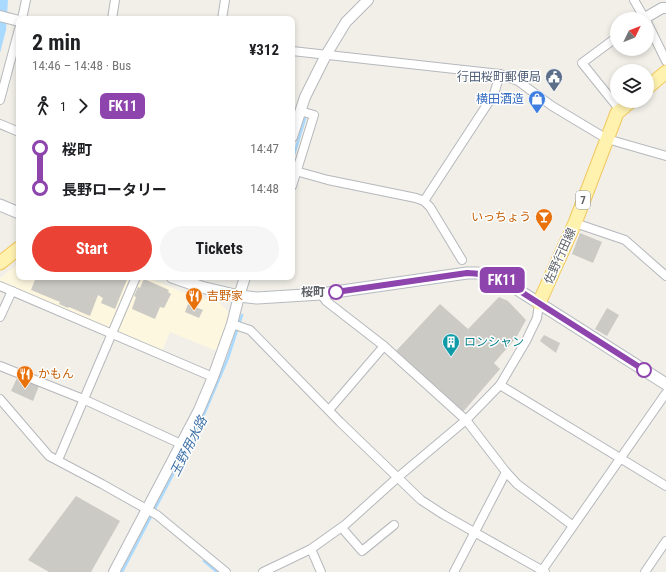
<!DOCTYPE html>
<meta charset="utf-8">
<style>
body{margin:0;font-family:"Roboto Condensed","Noto Sans JP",sans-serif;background:#f6f6f6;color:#202124;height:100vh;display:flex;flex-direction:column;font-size:15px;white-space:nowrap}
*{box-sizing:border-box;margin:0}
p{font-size:13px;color:#757577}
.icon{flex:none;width:22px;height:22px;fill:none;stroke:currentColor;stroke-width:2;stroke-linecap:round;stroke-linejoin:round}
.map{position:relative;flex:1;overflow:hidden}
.side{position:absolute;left:16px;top:16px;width:279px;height:264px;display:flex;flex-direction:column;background:#fff;border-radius:8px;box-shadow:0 2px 6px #0003}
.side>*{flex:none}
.badge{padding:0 8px;border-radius:6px;font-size:14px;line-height:26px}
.needle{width:26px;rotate:47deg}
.tools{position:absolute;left:610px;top:12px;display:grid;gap:8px}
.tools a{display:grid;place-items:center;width:44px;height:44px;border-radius:50%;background:#fff;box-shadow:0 2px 6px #0003;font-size:20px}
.map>.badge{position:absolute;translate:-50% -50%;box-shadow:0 0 0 2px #fff}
.legs{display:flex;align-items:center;gap:6px;height:44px;padding:0 16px;font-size:13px}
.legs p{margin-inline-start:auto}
.overview{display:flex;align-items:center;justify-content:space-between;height:68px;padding:0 16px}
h1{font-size:22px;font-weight:700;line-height:30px}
.cta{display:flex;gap:8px;margin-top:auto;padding:8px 16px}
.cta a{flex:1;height:46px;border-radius:24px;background:#ea4335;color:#fff;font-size:16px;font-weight:700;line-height:46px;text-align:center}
.cta a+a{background:#f6f6f6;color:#202124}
ul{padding:0 16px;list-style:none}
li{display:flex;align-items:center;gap:14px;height:40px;font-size:15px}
li i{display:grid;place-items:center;width:6px;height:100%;margin:0 5px;background:currentColor}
li i::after{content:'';width:10px;height:10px;margin:-5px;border:3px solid;border-radius:50%;background:#fff}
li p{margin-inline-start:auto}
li:first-child i{background:linear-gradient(#0000 50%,currentColor 0)}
li:last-child i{background:linear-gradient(currentColor 50%,#0000 0)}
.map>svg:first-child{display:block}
</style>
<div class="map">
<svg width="666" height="572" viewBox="0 0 666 572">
<rect width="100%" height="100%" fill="#f1efe8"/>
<g fill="#fef7e0">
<path d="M19 263V277H132L111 327 108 328 0 281V278Z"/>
<path d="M141 277H146L187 294 219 302 230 314 217 351 170 332 162 351 117 332Z"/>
</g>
<path fill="#aadaff" d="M0 0H8L6 30 0 53Z"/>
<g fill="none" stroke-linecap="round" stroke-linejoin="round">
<g stroke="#aadaff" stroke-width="2.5">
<path d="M292 161 305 119"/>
<path d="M204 561 217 572"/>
<path d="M122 572 202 419 228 358 242 315"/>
</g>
</g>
<g fill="#cccac5">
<path d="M580 233 602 242 593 263 572 254Z"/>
<path d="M36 277H128L115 309 101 303 103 298 98 295 90 316 69 307 68 308 59 304 60 302 31 290Z"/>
<path d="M144 279 169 290 168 292 171 294 164 308 160 307 155 319 132 309 136 297 134 296 138 287 140 288Z"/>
<path d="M499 297 508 301 526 320 516 338 494 363 500 369 462 413 396 351 440 304 468 329Z"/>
<path d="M188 304 203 310 199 318 185 312Z"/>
<path d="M607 308 619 315 607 336 595 329Z"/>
<path d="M544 335 560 343 556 353 540 341Z"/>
<path d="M17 378 39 386 33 401 11 391Z"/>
<path d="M76 496 120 521 91 572H49L28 560Z"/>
</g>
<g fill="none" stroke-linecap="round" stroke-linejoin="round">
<g stroke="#b5b8bc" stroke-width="10">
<g id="minor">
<path d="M634 0 645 19"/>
<path d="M22 19 26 0"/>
<path d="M112 19 115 0"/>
<path d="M222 19 225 0"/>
<path d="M647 22 666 61"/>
<path d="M617 37 582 63 620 110"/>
<path d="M292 51 500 74 518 81 552 106 607 139 666 156"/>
<path d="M0 100 19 29"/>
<path d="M0 124 19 132"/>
<path d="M292 170 328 180 416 198 424 201 430 207 462 260"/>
<path d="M292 186 314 115 300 111"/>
<path d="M424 201 494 94 500 74"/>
<path d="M575 223 625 240 666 276"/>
<path d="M0 286 213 377"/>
<path d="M321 294 326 301 384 346 466 420 506 472 517 484 572 525"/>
<path d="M0 317 12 291"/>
<path d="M232 324 250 330 340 422 421 500 444 515 545 572"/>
<path d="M0 366 83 399 181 444"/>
<path d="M500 385 666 486"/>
<path d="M0 399 49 456 102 484 157 515 226 572"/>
<path d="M329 410 384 346"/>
<path d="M58 460 136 277"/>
<path d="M342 528 362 551 394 525"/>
<path d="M311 549 321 572"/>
<path d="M263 572 311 549 346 524 397 478 466 420 500 385 526 341 537 318 539 303"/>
<path d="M454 572 506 472"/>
<path d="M541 572 666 393"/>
<path d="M645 572 666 541"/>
</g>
</g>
<g stroke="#b5b8bc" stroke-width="12">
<g id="tertiary">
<path d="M0 16 19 21"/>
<path d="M645 18 662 8H666"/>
<path d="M292 137 305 97 326 55 346 22 368 0"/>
<path d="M114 572 199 410 213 377 232 324 239 296 245 277"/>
</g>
</g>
<g stroke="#b6babf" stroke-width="13">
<g id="secondary">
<path d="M0 205 19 213"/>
<path d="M172 277 201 287 239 296 257 298 321 294 467 273H478L492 276 504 281 666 384"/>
</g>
</g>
<g stroke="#f2c960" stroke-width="15">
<g id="primary">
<path d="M647 88 666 72"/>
<path d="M0 263 19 248"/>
<path d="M539 303 575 223 617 113 631 101"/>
</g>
</g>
<use href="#minor" stroke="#fff" stroke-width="8"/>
<use href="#tertiary" stroke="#fff" stroke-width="10"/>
<use href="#secondary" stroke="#fff" stroke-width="11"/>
<use href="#primary" stroke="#fff2af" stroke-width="13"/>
</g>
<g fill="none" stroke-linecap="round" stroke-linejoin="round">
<g stroke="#fff" stroke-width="9">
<path id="line-1" d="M336 292 467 273C480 273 491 276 504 281L644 370"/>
</g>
<use href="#line-1" stroke="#8e44ad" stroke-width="6"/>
</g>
<defs>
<g id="civic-pin" transform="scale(0.9)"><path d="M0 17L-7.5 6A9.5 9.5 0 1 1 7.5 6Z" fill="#5c6f8a" stroke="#fff"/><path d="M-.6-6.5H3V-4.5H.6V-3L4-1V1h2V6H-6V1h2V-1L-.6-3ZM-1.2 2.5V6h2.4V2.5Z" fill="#fff"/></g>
<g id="shop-pin" transform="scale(0.9)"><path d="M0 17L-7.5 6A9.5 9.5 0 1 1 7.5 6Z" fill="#3f7fe0" stroke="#fff"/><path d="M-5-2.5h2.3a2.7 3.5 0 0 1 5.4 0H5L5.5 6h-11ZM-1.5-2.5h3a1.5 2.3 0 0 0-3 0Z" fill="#fff"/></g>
<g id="bar-pin" transform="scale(0.9)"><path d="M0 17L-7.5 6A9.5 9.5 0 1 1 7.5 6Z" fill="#e8710a" stroke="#fff"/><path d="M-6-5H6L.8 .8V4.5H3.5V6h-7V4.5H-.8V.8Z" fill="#fff"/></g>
<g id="restaurant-pin" transform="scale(0.9)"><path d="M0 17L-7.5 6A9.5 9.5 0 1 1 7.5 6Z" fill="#e8710a" stroke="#fff"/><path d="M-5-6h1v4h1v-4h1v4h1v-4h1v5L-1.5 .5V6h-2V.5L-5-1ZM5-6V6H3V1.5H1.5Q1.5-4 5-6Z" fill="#fff"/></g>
<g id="building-pin" transform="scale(0.9)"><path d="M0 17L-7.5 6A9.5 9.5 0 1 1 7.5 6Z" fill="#0f9aa8" stroke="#fff"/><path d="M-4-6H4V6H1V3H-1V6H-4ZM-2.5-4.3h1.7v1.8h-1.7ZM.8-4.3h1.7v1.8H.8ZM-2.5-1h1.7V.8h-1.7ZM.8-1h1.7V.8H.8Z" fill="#fff"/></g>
</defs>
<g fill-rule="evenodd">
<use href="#civic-pin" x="554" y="77"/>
<use href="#shop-pin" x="537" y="99"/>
<use href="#bar-pin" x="544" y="217"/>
<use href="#restaurant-pin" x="194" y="296"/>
<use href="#building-pin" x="451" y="342"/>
<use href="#restaurant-pin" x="25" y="374"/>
</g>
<g fill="#fff" stroke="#8e44ad" stroke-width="2">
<circle cx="336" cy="292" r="7"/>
<circle cx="644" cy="370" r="7"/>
</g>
<g text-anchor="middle" stroke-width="3" stroke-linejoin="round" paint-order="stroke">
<rect fill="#fff" stroke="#8f9295" stroke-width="1" x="576" y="191" width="14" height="18" rx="3"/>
<g font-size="11" font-weight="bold" fill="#5f6368">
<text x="583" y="204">7</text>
</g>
<g font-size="12" fill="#4e5e75" stroke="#fff" text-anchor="end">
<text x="541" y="81">行田桜町郵便局</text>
</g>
<g font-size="12" fill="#366cbe" stroke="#fff" text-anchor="end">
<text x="524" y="103">横田酒造</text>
</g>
<g font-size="12" fill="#c56008" stroke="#fff" text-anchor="start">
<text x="531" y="221" text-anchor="end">いっちょう</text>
<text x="207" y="300">吉野家</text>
<text x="38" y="378">かもん</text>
</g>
<g font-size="12" fill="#5f6368" stroke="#fff">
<text transform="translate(560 256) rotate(-66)" y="4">佐野行田線</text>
</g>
<g font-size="12" font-weight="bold" fill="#5f6368" stroke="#fff" text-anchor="end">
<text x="325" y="296">桜町</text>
</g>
<g font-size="12" fill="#0d838f" stroke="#fff" text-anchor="start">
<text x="464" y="346">ロンシャン</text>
</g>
<g font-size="13" font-style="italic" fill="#4174aa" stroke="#fff">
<text transform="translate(188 446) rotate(-63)" y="5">玉野用水路</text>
</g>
</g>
</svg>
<div class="tools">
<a><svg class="needle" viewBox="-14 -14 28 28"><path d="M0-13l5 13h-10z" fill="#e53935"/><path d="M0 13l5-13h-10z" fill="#757577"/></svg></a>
<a><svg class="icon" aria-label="layers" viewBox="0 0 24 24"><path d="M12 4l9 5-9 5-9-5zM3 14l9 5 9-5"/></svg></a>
</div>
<b class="badge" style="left:502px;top:280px;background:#8e44ad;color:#fff">FK11</b>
<section class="side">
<div class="overview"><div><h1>2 min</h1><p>14:46 – 14:48 · Bus</p></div><b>¥312</b></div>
<div class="legs"><svg class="icon" aria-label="walk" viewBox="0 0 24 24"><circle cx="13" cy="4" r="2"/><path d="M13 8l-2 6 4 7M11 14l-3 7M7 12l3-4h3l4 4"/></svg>1<svg class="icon" aria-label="forward" viewBox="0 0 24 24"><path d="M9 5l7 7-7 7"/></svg><b class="badge" style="background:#8e44ad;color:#fff">FK11</b></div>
<ul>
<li><i style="color:#8e44ad"></i><b>桜町</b><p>14:47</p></li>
<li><i style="color:#8e44ad"></i><b>長野ロータリー</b><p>14:48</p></li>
</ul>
<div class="cta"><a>Start</a><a>Tickets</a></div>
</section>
</div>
